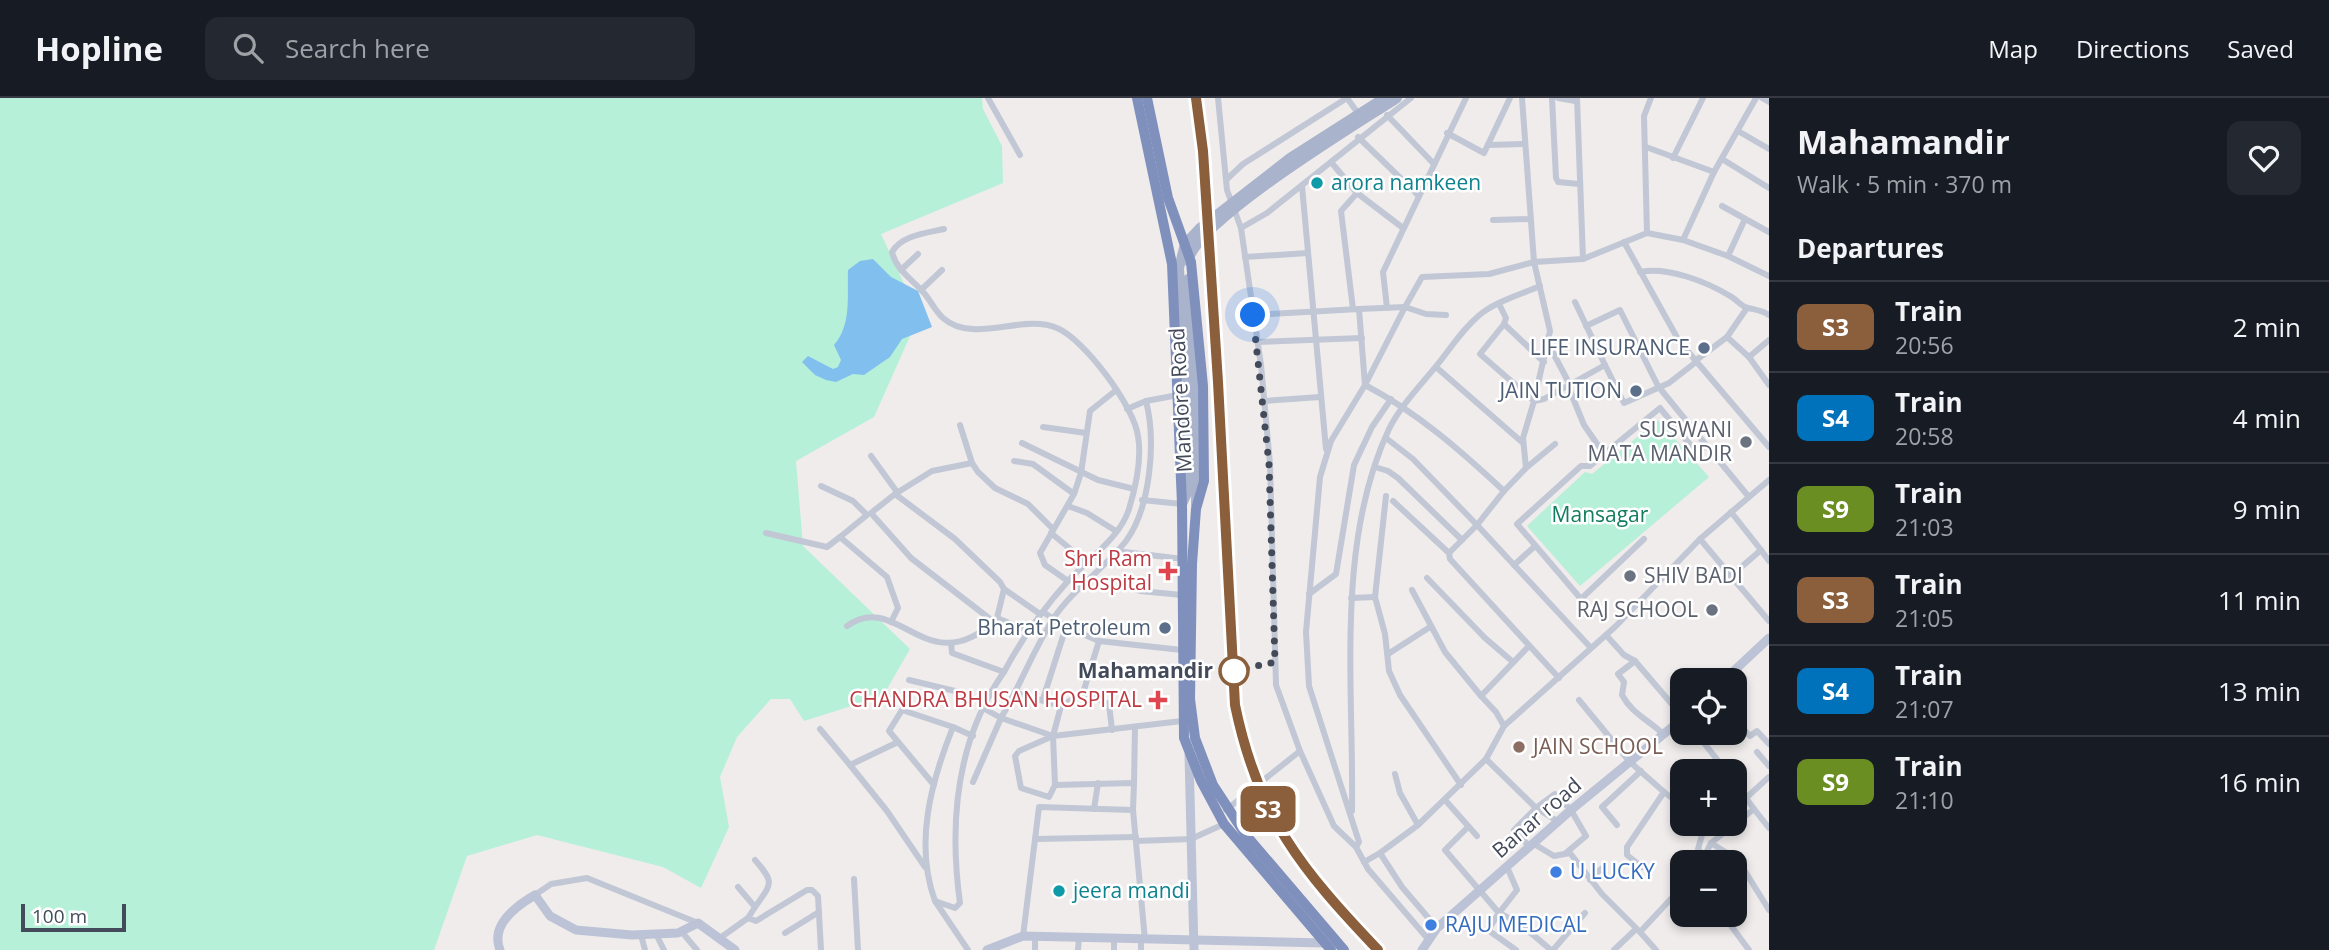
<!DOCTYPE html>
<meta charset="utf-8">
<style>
body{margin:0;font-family:"Open Sans",sans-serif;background:#242831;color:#f1f3f6;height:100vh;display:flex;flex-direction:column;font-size:26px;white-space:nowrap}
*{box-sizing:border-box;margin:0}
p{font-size:23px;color:#9ea1a6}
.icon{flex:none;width:38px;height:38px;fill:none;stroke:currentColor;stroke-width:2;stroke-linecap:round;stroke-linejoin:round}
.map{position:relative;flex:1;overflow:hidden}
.drawer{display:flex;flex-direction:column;background:#171b24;width:560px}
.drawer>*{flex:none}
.badge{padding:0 14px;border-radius:10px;font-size:24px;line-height:46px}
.controls{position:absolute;left:1670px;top:570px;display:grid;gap:14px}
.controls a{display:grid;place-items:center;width:77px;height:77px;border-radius:14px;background:#171b24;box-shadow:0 4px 10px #0003;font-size:35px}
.scale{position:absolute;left:21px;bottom:18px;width:105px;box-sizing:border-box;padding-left:7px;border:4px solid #434a59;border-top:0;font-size:19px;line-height:24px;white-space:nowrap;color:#434a59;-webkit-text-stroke:5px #fff;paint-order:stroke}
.you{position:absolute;width:35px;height:35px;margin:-18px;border:5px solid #fff;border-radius:50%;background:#1a73e8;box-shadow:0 0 0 10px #1a73e833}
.map>.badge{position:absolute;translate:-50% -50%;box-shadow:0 0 0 4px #fff}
h2{padding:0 28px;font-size:26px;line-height:63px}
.round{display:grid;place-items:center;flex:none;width:74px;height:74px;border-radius:14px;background:#242831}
.summary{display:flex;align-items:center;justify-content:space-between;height:119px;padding:0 28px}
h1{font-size:33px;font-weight:700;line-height:52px}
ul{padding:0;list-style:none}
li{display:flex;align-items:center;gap:21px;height:91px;padding:0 28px;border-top:2px solid #363941}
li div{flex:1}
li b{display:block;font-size:26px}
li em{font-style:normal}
li .badge{min-width:77px;font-weight:700;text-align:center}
header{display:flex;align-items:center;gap:42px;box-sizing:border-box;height:98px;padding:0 35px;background:#171b24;border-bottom:2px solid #363941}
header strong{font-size:33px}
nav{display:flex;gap:38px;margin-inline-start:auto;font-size:24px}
.search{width:490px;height:63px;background:#242831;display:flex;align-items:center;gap:18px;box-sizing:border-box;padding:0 24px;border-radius:14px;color:#9ea1a6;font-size:26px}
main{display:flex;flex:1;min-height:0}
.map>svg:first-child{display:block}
</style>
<header>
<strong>Hopline</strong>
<div class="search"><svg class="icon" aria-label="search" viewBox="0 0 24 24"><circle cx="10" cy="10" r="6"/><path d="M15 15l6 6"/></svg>Search here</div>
<nav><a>Map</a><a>Directions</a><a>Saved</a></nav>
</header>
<main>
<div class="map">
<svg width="1769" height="852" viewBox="0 0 1769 852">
<rect width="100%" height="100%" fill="#efeceb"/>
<g fill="#b6f0d9">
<path d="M0 0H982L983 11 1002 48 1003 85 881 136 919 218 874 319 796 363 803 448 910 551 883 598 804 623 790 601H771L737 639 720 679 729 729 701 790 663 769 537 737 467 758 434 852H0Z"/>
<path d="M1658 322 1709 379 1580 488 1527 428 1585 374 1592 376Z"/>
</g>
<path fill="#81bfef" d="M873 161 891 179 918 193 932 229 902 241 890 259 864 277 853 276 836 284 826 282 815 277 802 264 808 258 833 271 838 269 841 262 834 247C852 227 847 197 848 172L860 163Z"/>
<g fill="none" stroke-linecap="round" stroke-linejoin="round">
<g stroke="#c1c7d4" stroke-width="6">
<path d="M988 0 1020 57"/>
<path d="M1218 0 1227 92 1241 130 1261 267 1270 366 1276 587 1300 653 1226 712"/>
<path d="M1347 0 1360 18"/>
<path d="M1522 0 1534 164 1583 161 1577 0"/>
<path d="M1552 0 1556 80 1558 84 1579 86"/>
<path d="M1558 0 1575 3"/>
<path d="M1762 0 1769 4"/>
<path d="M1387 17 1433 65"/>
<path d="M1738 33 1769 51"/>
<path d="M1447 35 1484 55 1510 0"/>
<path d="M1358 39 1418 97"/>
<path d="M1488 47 1524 46"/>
<path d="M1646 49 1714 74 1756 0"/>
<path d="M1673 60 1703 0"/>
<path d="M1722 61 1769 90"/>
<path d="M1331 64 1357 95 1341 113 1353 211"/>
<path d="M1226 82 1243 66 1347 0"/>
<path d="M1302 88 1326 351"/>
<path d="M1357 95 1403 130"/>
<path d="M1722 108 1769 134"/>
<path d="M1493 122 1530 121"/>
<path d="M1241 130 1267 115 1411 0"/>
<path d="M944 131C927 135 902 137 892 154 896 172 912 181 924 195 931 203 935 213 943 220 974 247 1022 215 1057 230 1084 241 1134 308 1138 338 1142 361 1136 388 1129 411 1120 440 1088 461 1068 483 1043 511 1022 540 1004 574"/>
<path d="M1647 135 1683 142 1714 74"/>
<path d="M1683 142 1728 158 1769 178"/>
<path d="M1624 144 1679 243 1769 349"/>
<path d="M1728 158 1745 121"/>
<path d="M1245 159 1308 155"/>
<path d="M1583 161 1647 135 1644 18 1651 0"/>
<path d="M901 172 918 156"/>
<path d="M1640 174C1667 168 1707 184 1730 198 1736 201 1742 209 1748 210 1756 212 1761 212 1769 217"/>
<path d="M921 192 942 172"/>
<path d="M1499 206 1506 220 1504 226 1544 264"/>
<path d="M1387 210 1383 174 1466 0"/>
<path d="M1359 211 1405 209 1365 287C1418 315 1460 352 1504 393L1526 370 1523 340 1534 303 1480 256 1504 226"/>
<path d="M1253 217 1359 211 1365 287 1331 343 1320 379 1306 534 1309 588 1359 744 1356 749 1334 728 1300 653"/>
<path d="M1446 217 1426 216 1405 209 1422 179 1489 176 1534 164 1550 233 1534 303 1544 301 1605 267 1575 204"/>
<path d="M1586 228 1620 212 1658 288 1706 347"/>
<path d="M1727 239 1747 210"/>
<path d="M1257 244 1362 240"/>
<path d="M1549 247 1570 287"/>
<path d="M1749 259 1769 242"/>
<path d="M1695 263 1727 239 1749 259 1769 287"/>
<path d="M1605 267 1624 305 1669 285 1696 264"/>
<path d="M1436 269 1523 345"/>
<path d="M1568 288 1584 327 1604 356 1660 310 1697 355 1706 347 1749 399 1769 382"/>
<path d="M1146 303 1178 297"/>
<path d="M1264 303 1320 299"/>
<path d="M960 327 972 365 978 374 995 390 1028 406 1052 430"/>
<path d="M1043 329 1086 335"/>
<path d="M1386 340 1413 361 1477 427 1449 455 1450 461 1559 580"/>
<path d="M1022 345 1098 382 1134 391"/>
<path d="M1604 356 1590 368H1581L1517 426 1581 501 1644 441"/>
<path d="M871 358 897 394"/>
<path d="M1014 363 1033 366 1074 396"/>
<path d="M972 365 932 373 895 396 955 441 1000 484 1004 491 997 520 1027 532"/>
<path d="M1375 369 1388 373 1398 380 1462 442"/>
<path d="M1526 370 1555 346"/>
<path d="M821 388 853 403 867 417 840 439"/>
<path d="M1504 393 1477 427 1591 550"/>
<path d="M895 396 871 415 911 460 994 524"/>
<path d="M1386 398 1375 499 1385 536 1389 573 1400 597 1461 687"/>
<path d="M1142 402 1182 406"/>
<path d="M1393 403 1449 455"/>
<path d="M1068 408 1087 415 1116 433"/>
<path d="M766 435 827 449 840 439 887 479 898 510 891 524"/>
<path d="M1051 435 1086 464"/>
<path d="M1700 441 1731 478 1761 452 1731 414"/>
<path d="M1761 452 1769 463"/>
<path d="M1116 453 1183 461"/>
<path d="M1514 467 1535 448"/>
<path d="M1731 478 1769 523"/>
<path d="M1427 480 1485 540 1513 564"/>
<path d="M1068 483 1045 467 1040 455 1074 396 1081 375 1090 313 1115 293"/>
<path d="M1004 491 1040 516"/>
<path d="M1412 492 1445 554 1481 598"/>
<path d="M1140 493 1182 497"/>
<path d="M1309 496 1336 476 1354 367 1372 329 1391 301"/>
<path d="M1351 500 1375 499"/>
<path d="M1043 514 1066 529 1099 543 1182 552"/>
<path d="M847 528C898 491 926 586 996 522"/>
<path d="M1606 537 1624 557 1635 563 1682 618"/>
<path d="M951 545 952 555 1004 574C956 642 949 725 960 805L955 810 935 803 968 852"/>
<path d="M1388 556 1430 529"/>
<path d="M1635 563 1618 576 1624 584 1622 597C1632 616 1649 622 1663 636"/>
<path d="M909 582 959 594 985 605"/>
<path d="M1016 595 1061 608 1083 595 1099 543"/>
<path d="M1083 595 1109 606 1112 632"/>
<path d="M1043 601 1066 529"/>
<path d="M1579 602 1630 664 1664 694 1627 749V757L1642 769"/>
<path d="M1061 608 1053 638 1055 687 1134 685 1133 712"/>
<path d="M1734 621 1750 638 1757 633 1769 646"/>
<path d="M1504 628 1496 614 1481 598 1529 548"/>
<path d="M953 629 973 638"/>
<path d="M820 631 850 667"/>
<path d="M1696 635 1727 674"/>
<path d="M1053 638 1182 623"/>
<path d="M898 644 850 667 887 713 925 769"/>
<path d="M1757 654 1769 668"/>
<path d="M1486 661 1504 628 1616 528 1700 441 1749 399"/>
<path d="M973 684 1001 620 983 610"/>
<path d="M1734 684 1754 711"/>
<path d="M1134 685 1135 629"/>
<path d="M934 687 889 633 902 612 953 629C931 684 914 746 935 803"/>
<path d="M1055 687 1049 699 1021 690 1015 658 1019 653 1053 638 1001 620C1020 588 1033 553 1053 521 1073 491 1104 471 1126 443 1151 409 1156 342 1146 303L1127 311"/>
<path d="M1664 694 1682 708"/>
<path d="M1746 700 1769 679"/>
<path d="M1446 703 1477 738"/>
<path d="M1094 711 1098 685"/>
<path d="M1352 713C1354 589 1335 446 1389 331 1401 307 1421 287 1437 267 1451 250 1464 229 1482 215 1497 203 1522 196 1540 188"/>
<path d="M1691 726 1702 737 1698 751 1704 760"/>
<path d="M1418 727 1486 661 1536 710 1555 696 1571 712 1586 738 1567 754"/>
<path d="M1617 727 1602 709 1641 673"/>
<path d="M1468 729 1445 752 1499 815 1488 832 1516 852"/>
<path d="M1035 741 1136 739"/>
<path d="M1136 743 1191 741 1224 726"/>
<path d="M1711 745 1738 762 1769 812"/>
<path d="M1534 746 1554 758 1570 755 1602 796 1640 834 1682 789"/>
<path d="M1356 749 1368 771 1428 841"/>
<path d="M1530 749 1514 732 1536 710 1559 724"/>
<path d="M1380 755 1418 727 1400 695 1395 676"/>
<path d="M755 762C775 785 772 785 755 809"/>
<path d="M1364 764 1380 755 1402 789 1437 830"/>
<path d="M1701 765 1711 745 1754 711 1769 730"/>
<path d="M1507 769 1517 792 1499 815 1519 825 1551 852"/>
<path d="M854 781 858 852"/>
<path d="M1590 782 1601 771"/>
<path d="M535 797 551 786 587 780 698 825"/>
<path d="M1673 799 1682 809"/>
<path d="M1688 817 1691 821"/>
<path d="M1723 817 1749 852"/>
<path d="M748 820 756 823 807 792H812L818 798 821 852"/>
<path d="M681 833 697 852"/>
<path d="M1640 834 1656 852"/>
<path d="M785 835 819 814"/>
<path d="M656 836 664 852"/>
<path d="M641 837 645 852"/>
<path d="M1023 838 1039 709 1133 712 1145 842"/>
<path d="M1035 838V852"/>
<path d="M720 840 748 820 755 809 738 789"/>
<path d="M1114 842V852"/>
<path d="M1141 842V852"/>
<path d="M1078 852 1079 839"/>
<path d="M1553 852 1585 815"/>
<path d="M1614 852 1636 831"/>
</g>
<g stroke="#bdc3d6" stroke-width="9">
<path d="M1723 583 1769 540"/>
<path d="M1189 657 1194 852"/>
<path d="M500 852C490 827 516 808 535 797L550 818 576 832 632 837 678 835 698 825 735 852"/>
<path d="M987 852 1023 838 1325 845"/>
<path d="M1422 852 1437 830 1571 712 1682 621"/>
</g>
<g stroke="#a9b3cc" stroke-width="10">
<path d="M1188 163C1199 121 1356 27 1397 0"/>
<path d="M1188 181 1197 347 1196 407"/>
<path d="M1182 406 1187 395 1189 360 1179 170 1185 146 1200 130 1290 60 1384 0"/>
</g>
<g stroke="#8090bd" stroke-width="10">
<path d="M1137 0 1172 166 1182 406 1184 640 1201 683 1224 726 1331 852"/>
<path d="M1147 0 1168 100 1191 164 1203 288 1204 383 1196 411 1192 466 1190 601 1195 640 1213 687 1245 736 1344 852"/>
</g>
<path stroke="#adafb7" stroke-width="2" d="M1196 0 1203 53 1218 284 1235 607C1258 719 1301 771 1378 852"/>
</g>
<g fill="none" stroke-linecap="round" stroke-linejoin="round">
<g stroke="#fff" stroke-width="16">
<path id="line" d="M1196 0 1203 53 1218 284 1235 607C1258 719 1301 771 1378 852"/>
</g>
<use href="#line" stroke="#8b5e3c" stroke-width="10"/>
<path stroke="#434a59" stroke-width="7" stroke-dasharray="0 12.6" d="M1234 573 1275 564 1269 366 1253 217"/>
</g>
<g fill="#0f9aa8" stroke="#fff" stroke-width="2.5">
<circle cx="1317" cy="85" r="7"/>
<circle cx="1059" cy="793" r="7"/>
</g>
<g fill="#5c6f8a" stroke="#fff" stroke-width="2.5">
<circle cx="1704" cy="250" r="7"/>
<circle cx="1636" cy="293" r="7"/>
<circle cx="1165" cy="530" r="7"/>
</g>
<g fill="#6b7280" stroke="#fff" stroke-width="2.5">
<circle cx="1746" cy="344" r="7"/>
<circle cx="1630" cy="478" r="7"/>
<circle cx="1712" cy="512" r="7"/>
</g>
<g fill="#e0444e" stroke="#fff" stroke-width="2.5">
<path d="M1164.5 462.5h7v7h7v7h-7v7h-7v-7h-7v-7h7z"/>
<path d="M1154.5 591.5h7v7h7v7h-7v7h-7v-7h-7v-7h7z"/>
</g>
<circle fill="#fff" stroke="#8b5e3c" stroke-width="3.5" cx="1234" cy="573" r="14"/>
<circle fill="#8d6e63" stroke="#fff" stroke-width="2.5" cx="1519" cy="649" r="7"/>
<g fill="#3f7fe0" stroke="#fff" stroke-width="2.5">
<circle cx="1556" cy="774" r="7"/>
<circle cx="1431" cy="827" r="7"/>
</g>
<g text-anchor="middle" stroke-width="5" stroke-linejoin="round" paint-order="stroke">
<g font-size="21" fill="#0d838f" stroke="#fff" text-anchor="start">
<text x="1331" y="92">arora namkeen</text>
<text x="1073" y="800">jeera mandi</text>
</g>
<g font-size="21" fill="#4e5e75" stroke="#fff" text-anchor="end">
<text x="1690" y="257">LIFE INSURANCE</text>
<text x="1622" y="300">JAIN TUTION</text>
<text x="1151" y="537">Bharat Petroleum</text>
</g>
<g font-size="21" fill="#434a59" stroke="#fff">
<text transform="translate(1181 302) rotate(-93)" y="7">Mandore Road</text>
<text transform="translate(1537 720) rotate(-41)" y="7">Banar road</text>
</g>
<g font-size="21" fill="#5b616d" stroke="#fff" text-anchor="end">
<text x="1732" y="339">SUSWANI<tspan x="1732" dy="24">MATA MANDIR</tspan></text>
<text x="1644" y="485" text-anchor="start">SHIV BADI</text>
<text x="1698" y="519">RAJ SCHOOL</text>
</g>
<g font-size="21" fill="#127c5f" stroke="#fff">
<text x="1600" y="424">Mansagar</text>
</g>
<g font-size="21" fill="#be3a42" stroke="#fff" text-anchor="end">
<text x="1152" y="468">Shri Ram<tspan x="1152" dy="24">Hospital</tspan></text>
<text x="1142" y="609">CHANDRA BHUSAN HOSPITAL</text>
</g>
<g font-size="21" font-weight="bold" fill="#434a59" stroke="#fff" text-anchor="end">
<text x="1213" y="580">Mahamandir</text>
</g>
<g font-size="21" fill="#785e54" stroke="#fff" text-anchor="start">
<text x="1533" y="656">JAIN SCHOOL</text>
</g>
<g font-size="21" fill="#366cbe" stroke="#fff" text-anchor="start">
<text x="1570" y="781">U LUCKY</text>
<text x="1445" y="834">RAJU MEDICAL</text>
</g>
</g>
</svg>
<div class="controls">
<a><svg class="icon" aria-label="locate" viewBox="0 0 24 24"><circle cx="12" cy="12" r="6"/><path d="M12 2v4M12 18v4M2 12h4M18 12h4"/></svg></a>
<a>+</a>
<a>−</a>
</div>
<div class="scale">100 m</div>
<div class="you" style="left:1253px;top:217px"></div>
<b class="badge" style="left:1268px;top:711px;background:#8b5e3c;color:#fff">S3</b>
</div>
<section class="drawer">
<div class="summary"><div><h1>Mahamandir</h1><p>Walk · 5 min · 370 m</p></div><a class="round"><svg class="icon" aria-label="heart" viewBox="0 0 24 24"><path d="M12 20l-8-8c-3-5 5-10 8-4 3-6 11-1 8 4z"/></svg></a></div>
<h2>Departures</h2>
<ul>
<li><span class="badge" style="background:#8b5e3c;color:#fff">S3</span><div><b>Train</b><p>20:56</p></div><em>2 min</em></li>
<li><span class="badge" style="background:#0072bc;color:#fff">S4</span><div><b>Train</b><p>20:58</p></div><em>4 min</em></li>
<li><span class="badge" style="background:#6b8e23;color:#fff">S9</span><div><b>Train</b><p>21:03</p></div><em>9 min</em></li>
<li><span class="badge" style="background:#8b5e3c;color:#fff">S3</span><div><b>Train</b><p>21:05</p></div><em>11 min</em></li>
<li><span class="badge" style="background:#0072bc;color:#fff">S4</span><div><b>Train</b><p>21:07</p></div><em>13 min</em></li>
<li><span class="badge" style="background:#6b8e23;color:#fff">S9</span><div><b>Train</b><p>21:10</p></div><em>16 min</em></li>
</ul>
</section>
</main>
